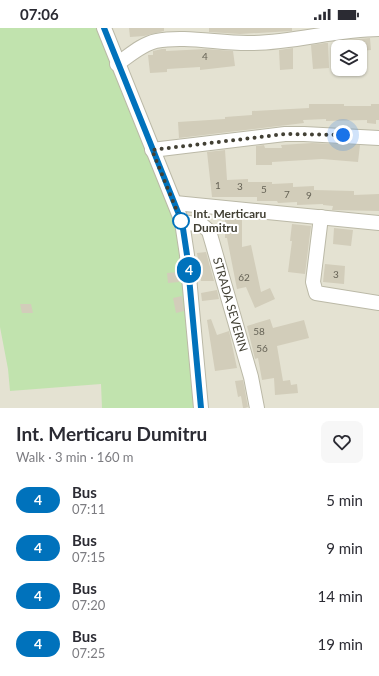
<!DOCTYPE html>
<meta charset="utf-8">
<style>
body{margin:0;font-family:Lato,sans-serif;background:#f7f7f7;color:#2b2b33;height:100vh;display:flex;flex-direction:column;font-size:15px;white-space:nowrap}
*{box-sizing:border-box;margin:0}
p{font-size:13px;color:#7c7c81}
.icon{flex:none;width:22px;height:22px;fill:none;stroke:currentColor;stroke-width:2;stroke-linecap:round;stroke-linejoin:round}
.map{position:relative;height:380px;overflow:hidden}
.panel{display:flex;flex-direction:column;background:#fff;flex:1}
.panel>*{flex:none}
.badge{padding:0 8px;border-radius:13px;font-size:14px;line-height:26px}
.tools{position:absolute;left:331px;top:12px;display:grid;gap:8px}
.tools a{display:grid;place-items:center;width:36px;height:36px;border-radius:8px;background:#fff;box-shadow:0 1px 3px #0004;font-size:20px}
.you{position:absolute;width:20px;height:20px;margin:-10px;border:3px solid #fff;border-radius:50%;background:#1a73e8;box-shadow:0 0 0 6px #1a73e833}
.map>.badge{position:absolute;translate:-50% -50%;box-shadow:0 0 0 2px #fff}
.round{display:grid;place-items:center;flex:none;width:42px;height:42px;border-radius:8px;background:#f7f7f7}
.summary{display:flex;align-items:center;justify-content:space-between;height:68px;padding:0 16px}
h1{font-size:19px;font-weight:700;line-height:30px}
ul{padding:0;list-style:none}
li{display:flex;align-items:center;gap:12px;height:48px;padding:0 16px}
li div{flex:1}
li b{display:block;font-size:15px}
li em{font-style:normal}
li .badge{min-width:44px;font-weight:700;text-align:center}
.status{display:flex;justify-content:space-between;align-items:center;height:28px;padding:0 20px;background:#fff;direction:ltr}
.status svg{height:11px;fill:currentColor}
.map>svg:first-child{display:block}
</style>
<div class="status"><b>07:06</b><svg viewBox="0 0 49 12"><path d="M0 12V9h3v3zM5 12V6h3v6zM10 12V3h3v9zM15 12V0h3v12zM26 1h20v11H26zM47 4h2v5h-2z"/></svg></div>
<div class="map">
<svg width="379" height="380" viewBox="0 0 379 380">
<rect width="100%" height="100%" fill="#f1f0e4"/>
<path fill="#e4e2d2" fill-rule="evenodd" d="M0 0H379V380H0ZM338 19H360V41H338Z"/>
<path fill="#c1e3ae" d="M0 0H98L122 65 176 198 183 231 196 380H102L101 356 10 363 8 341 0 299Z"/>
<g fill="#d2cdba">
<path d="M129 0H164V3L144 8 130 9Z"/>
<path d="M209 0H292V3L240 6 209 4Z"/>
<path d="M370 10 371 22 360 23V19H349L348 12Z"/>
<path d="M325 15H328L329 40 313 41 311 17Z"/>
<path d="M293 20V41L280 42 279 22Z"/>
<path d="M162 21H166V23L206 21 233 23 235 38 200 42V39L167 41V44L150 45 148 27H153V23Z"/>
<path d="M309 76H344V78H371V76H379V92H376V96L367 95V92L326 93V91L303 92 304 95 179 110 178 94 225 91V89L252 87V83L309 80Z"/>
<path d="M312 115 360 117 358 134 322 131 272 134V137H256V118L264 117 265 120H282L281 117Z"/>
<path d="M225 122 227 152 248 151V154H272V156L293 155V159L314 158V162L354 163V167L379 166V183L332 182 333 178 323 177V176L297 177V174L278 175 277 173H257V169H212L207 124Z"/>
<path d="M225 189 242 190V219L251 217 261 264 270 260 275 271 255 280 246 259 237 261 227 210H225Z"/>
<path d="M292 196 311 198 305 246 288 244 292 213H290Z"/>
<path d="M334 200 353 202 351 218 333 216Z"/>
<path d="M206 224 214 253H201L197 225Z"/>
<path d="M325 236 345 238 344 256 323 254Z"/>
<path d="M179 244V254L168 255 167 245Z"/>
<path d="M217 262 219 271 202 273 201 265Z"/>
<path d="M182 268 184 283 176 285 173 270Z"/>
<path d="M20 276H31L33 285H22Z"/>
<path d="M211 291 217 307 229 303 237 340 215 343 207 292Z"/>
<path d="M270 291 273 300 304 292 309 310 277 318 283 353 290 352 291 357 297 356 298 365 275 367 274 350 262 352 258 330 255 331 247 298Z"/>
<path d="M243 352 248 379 245 380H243L241 368 238 369 235 353Z"/>
</g>
<g fill="none" stroke-linecap="round" stroke-linejoin="round">
<g stroke="#bbb9a7" stroke-width="16">
<g id="minor">
<path d="M104 0 182 194 187 227 201 380"/>
<path d="M117 36C129 28 142 16 156 13 186 7 221 16 251 15 294 15 336 1 379 1"/>
<path d="M152 122 285 106H304L379 110"/>
<path d="M175 175 379 195"/>
<path d="M321 189 313 254 316 265 379 275"/>
<path id="s1" d="M182 194 202 197 209 203 251 349 257 380"/>
</g>
</g>
<use href="#minor" stroke="#fff" stroke-width="14"/>
</g>
<g fill="none" stroke-linecap="round" stroke-linejoin="round">
<g stroke="#fff" stroke-width="9">
<path id="line" d="M104 0 182 194 187 227 201 380"/>
</g>
<use href="#line" stroke="#0072bc" stroke-width="6"/>
<path stroke="#424034" stroke-width="4" stroke-dasharray="0 7.2" d="M181 193 152 122 285 106 343 107"/>
</g>
<circle fill="#fff" stroke="#0072bc" stroke-width="2" cx="181" cy="193" r="8"/>
<g text-anchor="middle" stroke-width="4" stroke-linejoin="round" paint-order="stroke">
<g font-size="10" fill="#666356">
<text x="205" y="32">4</text>
<text x="218" y="161">1</text>
<text x="240" y="162">3</text>
<text x="264" y="165">5</text>
<text x="287" y="170">7</text>
<text x="309" y="171">9</text>
<text x="336" y="250">3</text>
<text x="244" y="253">62</text>
<text x="259" y="307">58</text>
<text x="262" y="324">56</text>
</g>
<g font-size="12" font-weight="bold" fill="#424034" stroke="#fff" text-anchor="start">
<text x="193" y="190">Int. Merticaru<tspan x="193" dy="14">Dumitru</tspan></text>
</g>
<g font-size="12" fill="#424034" stroke="#fff">
<text dy="4" stroke="none"><textPath href="#s1" startOffset="106">STRADA SEVERIN</textPath></text>
</g>
</g>
</svg>
<div class="tools">
<a><svg class="icon" aria-label="layers" viewBox="0 0 24 24"><path d="M12 4l9 5-9 5-9-5zM3 14l9 5 9-5"/></svg></a>
</div>
<div class="you" style="left:343px;top:107px"></div>
<b class="badge" style="left:189px;top:242px;background:#0072bc;color:#fff">4</b>
</div>
<section class="panel">
<div class="summary"><div><h1>Int. Merticaru Dumitru</h1><p>Walk · 3 min · 160 m</p></div><a class="round"><svg class="icon" aria-label="heart" viewBox="0 0 24 24"><path d="M12 20l-8-8c-3-5 5-10 8-4 3-6 11-1 8 4z"/></svg></a></div>
<ul>
<li><span class="badge" style="background:#0072bc;color:#fff">4</span><div><b>Bus</b><p>07:11</p></div><em>5 min</em></li>
<li><span class="badge" style="background:#0072bc;color:#fff">4</span><div><b>Bus</b><p>07:15</p></div><em>9 min</em></li>
<li><span class="badge" style="background:#0072bc;color:#fff">4</span><div><b>Bus</b><p>07:20</p></div><em>14 min</em></li>
<li><span class="badge" style="background:#0072bc;color:#fff">4</span><div><b>Bus</b><p>07:25</p></div><em>19 min</em></li>
</ul>
</section>
